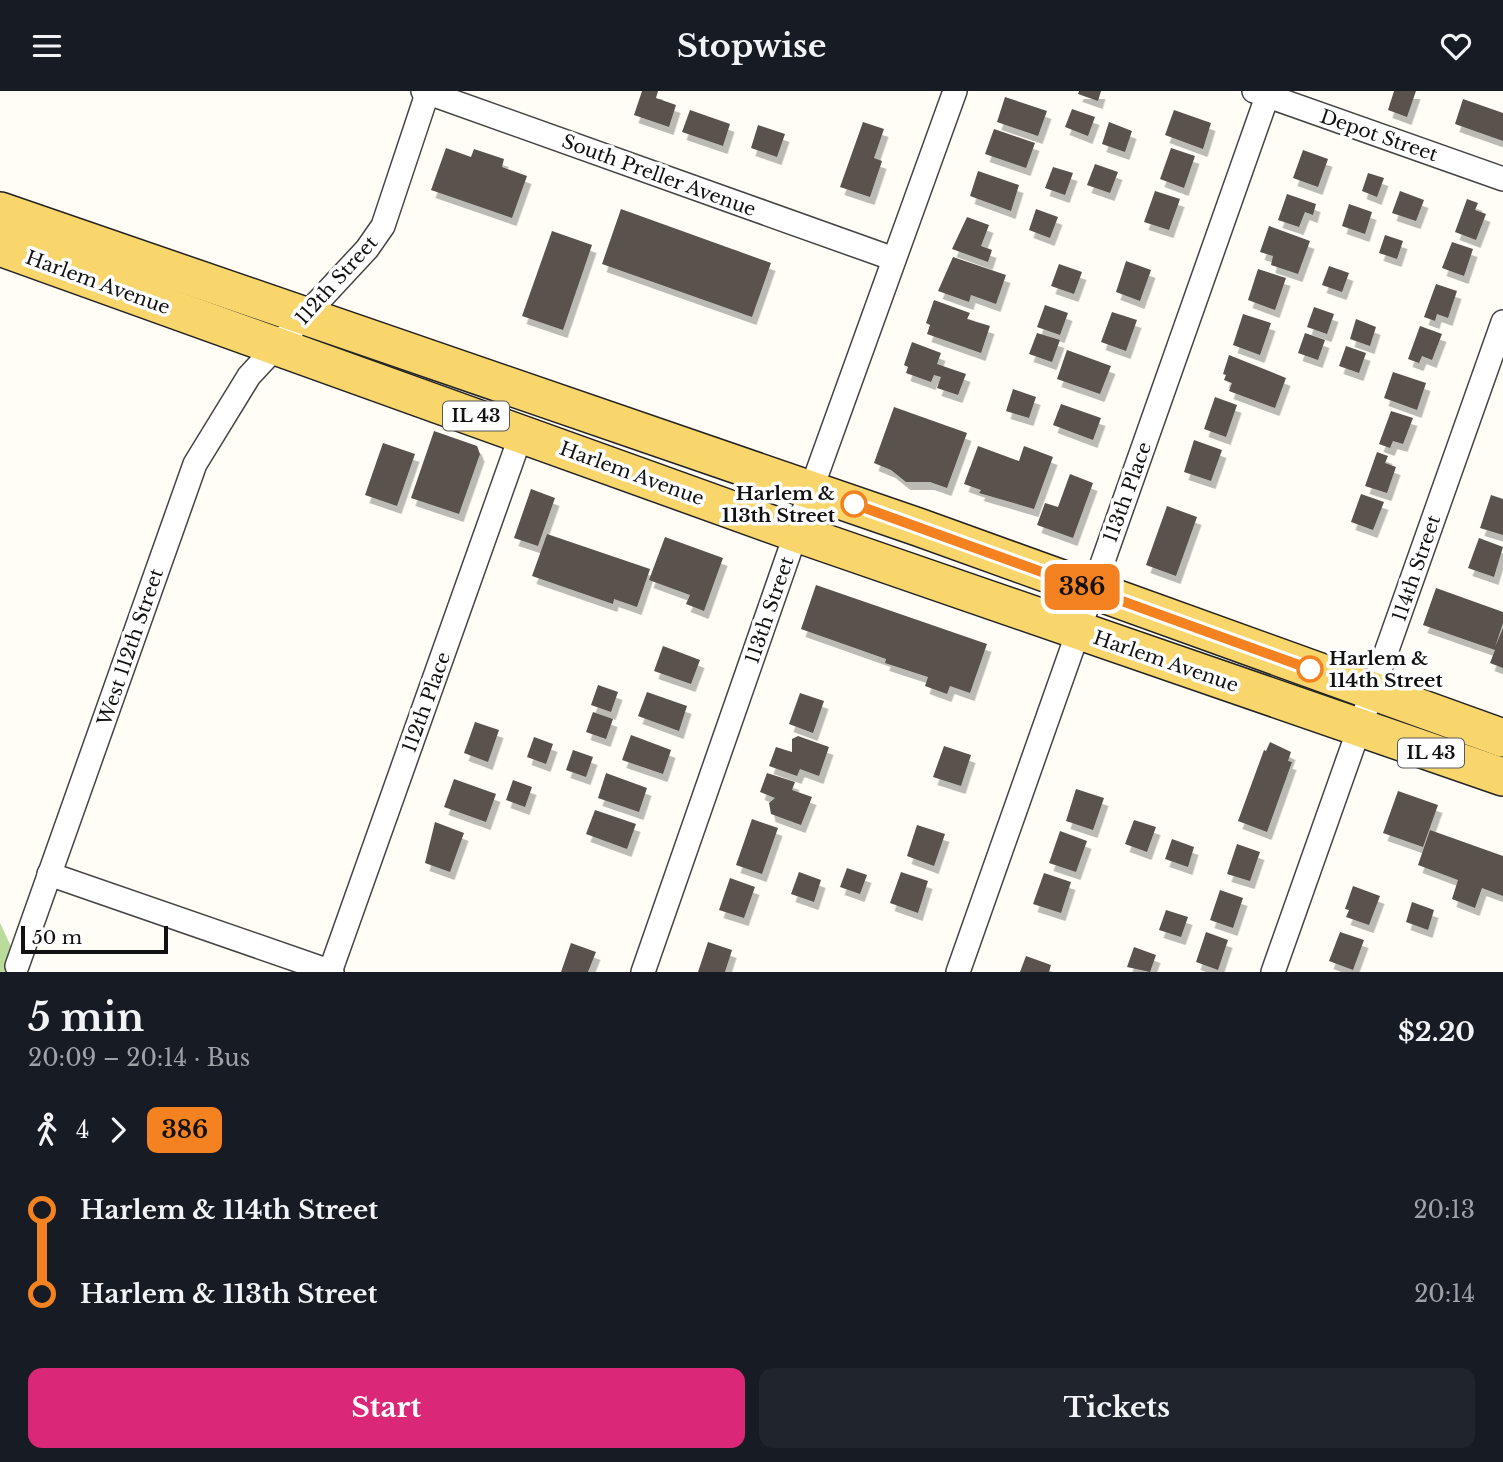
<!DOCTYPE html>
<meta charset="utf-8">
<style>
body{margin:0;font-family:"Libre Baskerville",serif;background:#20242c;color:#f1f3f6;height:100vh;display:flex;flex-direction:column;font-size:26px;white-space:nowrap}
*{box-sizing:border-box;margin:0}
p{font-size:23px;color:#9ea1a6}
.icon{flex:none;width:38px;height:38px;fill:none;stroke:currentColor;stroke-width:2;stroke-linecap:round;stroke-linejoin:round}
.map{position:relative;height:881px;overflow:hidden}
.panel{display:flex;flex-direction:column;background:#171b24;flex:1}
.panel>*{flex:none}
.badge{padding:0 14px;border-radius:10px;font-size:24px;line-height:46px}
.scale{position:absolute;left:21px;bottom:18px;width:147px;box-sizing:border-box;padding-left:7px;border:4px solid #111;border-top:0;font-size:19px;line-height:24px;white-space:nowrap;color:#111;-webkit-text-stroke:5px #fff;paint-order:stroke}
.map>.badge{position:absolute;translate:-50% -50%;box-shadow:0 0 0 4px #fff}
.legs{display:flex;align-items:center;gap:10px;height:77px;padding:0 28px;font-size:23px}
.legs p{margin-inline-start:auto}
.summary{display:flex;align-items:center;justify-content:space-between;height:119px;padding:0 28px}
h1{font-size:38px;font-weight:700;line-height:52px}
.action{display:flex;gap:14px;margin-top:auto;padding:14px 28px}
.action a{flex:1;height:80px;border-radius:14px;background:#db2777;color:#fff;font-size:28px;font-weight:700;line-height:80px;text-align:center}
.action a+a{background:#20242c;color:#f1f3f6}
ul{padding:0 28px;list-style:none}
li{display:flex;align-items:center;gap:24px;height:84px;font-size:26px}
li i{display:grid;place-items:center;width:10px;height:100%;margin:0 9px;background:currentColor}
li i::after{content:'';width:18px;height:18px;margin:-9px;border:5px solid;border-radius:50%;background:#171b24}
li p{margin-inline-start:auto}
li:first-child i{background:linear-gradient(#0000 50%,currentColor 0)}
li:last-child i{background:linear-gradient(currentColor 50%,#0000 0)}
header{display:flex;justify-content:space-between;align-items:center;height:91px;padding:0 28px;background:#171b24;font-size:32px;font-weight:700}
.map>svg:first-child{display:block}
</style>
<header><svg class="icon" aria-label="menu" viewBox="0 0 24 24"><path d="M4 6h16M4 12h16M4 18h16"/></svg>Stopwise<svg class="icon" aria-label="heart" viewBox="0 0 24 24"><path d="M12 20l-8-8c-3-5 5-10 8-4 3-6 11-1 8 4z"/></svg></header>
<div class="map">
<svg width="1503" height="881" viewBox="0 0 1503 881">
<defs>
<filter id="shadow"><feDropShadow dx="4.5" dy="8" stdDeviation="0" flood-color="#0004"/></filter>
</defs>
<rect width="100%" height="100%" fill="#fffdf5"/>
<path fill="#b9dc9c" d="M0 832 23 881H0Z"/>
<g fill="#5a524d" filter="url(#shadow)">
<path d="M642 0H658L656 7 676 14 669 36 634 24Z"/>
<path d="M1079 0H1101L1098 10 1078 3Z"/>
<path d="M1394 0H1416L1407 26 1388 19Z"/>
<path d="M1005 6 1047 20 1038 45 997 31Z"/>
<path d="M1463 8 1503 22V50L1455 33Z"/>
<path d="M1072 18 1095 26 1088 45 1065 36Z"/>
<path d="M690 19 730 33 723 55 682 41Z"/>
<path d="M1174 19 1211 32 1203 58 1165 44Z"/>
<path d="M863 31 884 38 874 67 882 70 870 106 840 96Z"/>
<path d="M1109 31 1132 40 1125 61 1102 53Z"/>
<path d="M758 34 785 43 777 66 751 57Z"/>
<path d="M994 38 1035 52 1026 77 985 63Z"/>
<path d="M446 57 471 66 474 58 504 68 502 76 527 85 512 127 431 99Z"/>
<path d="M1171 57 1195 65 1184 97 1160 88Z"/>
<path d="M1303 59 1328 68 1318 96 1293 87Z"/>
<path d="M1095 73 1118 81 1110 102 1087 94Z"/>
<path d="M1053 76 1073 82 1065 104 1045 97Z"/>
<path d="M978 80 1019 94 1011 120 970 105Z"/>
<path d="M1368 82 1384 87 1377 106 1362 100Z"/>
<path d="M1155 100 1180 108 1169 139 1144 131Z"/>
<path d="M1400 100 1424 109 1416 130 1392 122Z"/>
<path d="M1287 103 1316 113 1313 124 1305 121 1299 136 1278 129Z"/>
<path d="M1467 108 1478 112 1475 119 1486 123 1476 149 1455 141Z"/>
<path d="M1349 113 1372 121 1365 143 1342 135Z"/>
<path d="M621 118 771 172 752 226 602 173Z"/>
<path d="M1036 118 1058 126 1050 147 1029 139Z"/>
<path d="M967 126 989 134 981 155 992 159 988 171 952 158Z"/>
<path d="M1269 135 1310 150 1298 183 1271 174 1273 165 1260 161Z"/>
<path d="M552 140 592 154 563 239 522 225Z"/>
<path d="M1385 144 1403 150 1397 168 1379 162Z"/>
<path d="M1452 151 1473 158 1464 185 1442 177Z"/>
<path d="M953 166 1006 184 996 213 971 204 969 211 938 200Z"/>
<path d="M1126 170 1151 179 1140 210 1116 201Z"/>
<path d="M1059 173 1082 181 1074 203 1051 195Z"/>
<path d="M1329 175 1349 182 1342 201 1322 194Z"/>
<path d="M1258 178 1286 187 1275 219 1248 209Z"/>
<path d="M1436 193 1457 200 1448 227 1437 223 1435 230 1424 226Z"/>
<path d="M934 209 970 222 967 228 990 235 981 262 927 243 930 234 926 232Z"/>
<path d="M1045 214 1068 222 1060 244 1037 236Z"/>
<path d="M1314 216 1334 223 1327 243 1307 236Z"/>
<path d="M1112 221 1137 229 1126 260 1101 251Z"/>
<path d="M1243 223 1271 232 1260 264 1233 254Z"/>
<path d="M1356 228 1376 236 1370 255 1350 248Z"/>
<path d="M1420 235 1442 243 1432 269 1422 265 1419 272 1408 268Z"/>
<path d="M1037 242 1060 249 1052 271 1029 263Z"/>
<path d="M1305 242 1325 249 1318 269 1298 262Z"/>
<path d="M912 251 941 262 937 273 966 283 958 304 937 297 941 286 934 284 931 291 906 282 908 276 904 274Z"/>
<path d="M1346 255 1366 262 1359 282 1339 275Z"/>
<path d="M1067 259 1111 275 1100 303 1057 288Z"/>
<path d="M1229 264 1286 287 1275 317 1229 300 1232 292 1224 289 1226 284 1223 283Z"/>
<path d="M1393 281 1426 292 1417 319 1384 307Z"/>
<path d="M1013 298 1036 306 1029 327 1006 320Z"/>
<path d="M1215 306 1237 314 1226 346 1204 338Z"/>
<path d="M1061 313 1101 327 1093 349 1053 334Z"/>
<path d="M894 316 967 342 947 397 930 391H906L891 379 874 372Z"/>
<path d="M1391 320 1413 327 1403 353 1393 350 1390 357 1379 353Z"/>
<path d="M434 340 477 355 480 363 459 423 411 407Z"/>
<path d="M1194 349 1222 359 1211 390 1184 381Z"/>
<path d="M383 352 415 363 397 415 365 404Z"/>
<path d="M978 355 1019 370 1024 355 1053 366 1034 418 979 402 981 399 964 393Z"/>
<path d="M1377 361 1388 365 1385 372 1396 376 1387 402 1365 395Z"/>
<path d="M1070 383 1093 392 1073 447 1037 434 1045 412 1058 416Z"/>
<path d="M531 398 555 407 538 455 514 447Z"/>
<path d="M1361 403 1384 411 1373 439 1351 431Z"/>
<path d="M1491 404 1503 408V444L1480 437Z"/>
<path d="M1167 415 1197 426 1176 485 1146 474Z"/>
<path d="M547 443 650 478 637 516 614 508 613 513 532 485Z"/>
<path d="M665 446 723 467 704 520 686 513 690 504 649 489Z"/>
<path d="M1479 447 1503 456 1494 486 1468 477Z"/>
<path d="M816 494 987 553 970 602 950 595 947 603 925 595 928 586 885 572 886 568 801 538Z"/>
<path d="M1436 497 1503 521V532L1495 556 1503 537V577L1490 572 1495 559 1423 534Z"/>
<path d="M663 555 700 569 691 593 654 580Z"/>
<path d="M598 594 618 601 611 621 591 614Z"/>
<path d="M647 601 687 615 679 640 638 625Z"/>
<path d="M800 602 824 610 813 642 789 633Z"/>
<path d="M593 621 613 628 606 648 586 641Z"/>
<path d="M475 631 499 639 488 671 464 662Z"/>
<path d="M631 644 671 659 663 683 622 669Z"/>
<path d="M798 645 829 656 819 685 800 678 797 685 769 675 776 656 792 661V648Z"/>
<path d="M534 646 553 653 546 673 527 666Z"/>
<path d="M1270 651 1291 661 1288 670 1292 671 1267 741 1238 730 1264 659 1266 660Z"/>
<path d="M944 655 971 664 961 695 933 686Z"/>
<path d="M573 659 593 666 586 686 566 679Z"/>
<path d="M606 682 647 697 639 721 598 707Z"/>
<path d="M767 682 795 691 792 699 812 706 801 734 771 723 769 712 775 707 760 701Z"/>
<path d="M454 688 496 703 486 731 444 716Z"/>
<path d="M513 689 532 696 525 716 506 709Z"/>
<path d="M1076 698 1104 707 1093 739 1066 730Z"/>
<path d="M1398 700 1438 714 1423 756 1383 742Z"/>
<path d="M595 719 636 733 627 758 586 743Z"/>
<path d="M752 728 778 737 762 783 736 774Z"/>
<path d="M1134 729 1156 736 1147 761 1125 753Z"/>
<path d="M435 731 464 742 450 781 425 772Z"/>
<path d="M917 734 945 743 934 775 907 765Z"/>
<path d="M1430 739 1503 765V805L1482 797 1475 817 1452 808 1458 789 1418 774Z"/>
<path d="M1060 740 1087 750 1076 781 1049 772Z"/>
<path d="M1172 748 1194 756 1188 776 1165 768Z"/>
<path d="M1237 753 1260 761 1250 790 1227 783Z"/>
<path d="M847 777 867 784 860 803 840 796Z"/>
<path d="M799 781 821 789 814 811 791 803Z"/>
<path d="M901 781 928 790 918 822 890 812Z"/>
<path d="M1044 782 1071 791 1061 822 1033 813Z"/>
<path d="M730 787 755 796 744 827 719 819Z"/>
<path d="M1353 795 1380 805 1369 834 1346 826 1349 819 1345 818Z"/>
<path d="M1220 799 1243 807 1233 837 1210 829Z"/>
<path d="M1412 811 1434 819 1428 839 1406 831Z"/>
<path d="M1166 819 1188 826 1181 846 1159 839Z"/>
<path d="M1206 841 1228 849 1218 879 1196 871Z"/>
<path d="M1340 841 1364 849 1353 879 1329 870Z"/>
<path d="M708 851 732 859 725 881H698Z"/>
<path d="M571 852 596 861 588 881H561Z"/>
<path d="M1134 856 1156 864 1150 881 1127 876Z"/>
<path d="M1026 865 1051 874 1049 881H1020Z"/>
</g>
<g fill="none" stroke-linecap="round" stroke-linejoin="round">
<g stroke="#444" stroke-width="26">
<g id="street">
<path d="M423 0 894 168"/>
<path d="M1254 0 1503 88"/>
<path d="M49 783 332 881"/>
<path d="M17 875 195 373 249 285 367 158 383 135 428 0"/>
<path d="M330 881 522 341"/>
<path d="M643 881 811 399 955 0"/>
<path d="M958 881 1269 0"/>
<path d="M1273 881 1503 231"/>
</g>
</g>
<g stroke="#222" stroke-width="40">
<g id="primary">
<path d="M0 120 918 436 1503 647"/>
<path d="M0 156 796 442 1503 686"/>
</g>
</g>
<use href="#street" stroke="#fff" stroke-width="23"/>
<use href="#primary" stroke="#f9d66b" stroke-width="37"/>
</g>
<g fill="none" stroke-linecap="round" stroke-linejoin="round">
<g stroke="#fff" stroke-width="16">
<path id="line-1" d="M854 413 1310 578"/>
</g>
<use href="#line-1" stroke="#f58220" stroke-width="10"/>
</g>
<g fill="#fff" stroke="#f58220" stroke-width="3.5">
<circle cx="854" cy="413" r="12"/>
<circle cx="1310" cy="578" r="12"/>
</g>
<g text-anchor="middle" stroke-width="7" stroke-linejoin="round" paint-order="stroke">
<g fill="#fff" stroke="#585858" stroke-width="2">
<rect x="443" y="310.5" width="66" height="29" rx="5"/>
<rect x="1398" y="647.5" width="66" height="29" rx="5"/>
</g>
<g font-size="18" font-weight="bold" fill="#111">
<text x="476" y="331">IL 43</text>
<text x="1431" y="668">IL 43</text>
</g>
<g font-size="19" fill="#111" stroke="#fff">
<text transform="translate(1379 44) rotate(19)" y="7">Depot Street</text>
<text transform="translate(659 84) rotate(20)" y="7">South Preller Avenue</text>
<text transform="translate(336 189) rotate(-48)" y="7">112th Street</text>
<text transform="translate(98 191) rotate(20)" y="7">Harlem Avenue</text>
<text transform="translate(632 382) rotate(20)" y="7">Harlem Avenue</text>
<text transform="translate(1127 401) rotate(-70)" y="7">113th Place</text>
<text transform="translate(1416 477) rotate(-71)" y="7">114th Street</text>
<text transform="translate(769 519) rotate(-71)" y="7">113th Street</text>
<text transform="translate(130 556) rotate(-71)" y="7">West 112th Street</text>
<text transform="translate(1166 570) rotate(19)" y="7">Harlem Avenue</text>
<text transform="translate(426 611) rotate(-70)" y="7">112th Place</text>
</g>
<g font-size="19" font-weight="bold" fill="#111" stroke="#fff" text-anchor="end">
<text x="835" y="409">Harlem &amp;<tspan x="835" dy="22">113th Street</tspan></text>
<text x="1329" y="574" text-anchor="start">Harlem &amp;<tspan x="1329" dy="22">114th Street</tspan></text>
</g>
</g>
</svg>
<div class="scale">50 m</div>
<b class="badge" style="left:1082px;top:496px;background:#f58220;color:#111">386</b>
</div>
<section class="panel">
<div class="summary"><div><h1>5 min</h1><p>20:09 – 20:14 · Bus</p></div><b>$2.20</b></div>
<div class="legs"><svg class="icon" aria-label="walk" viewBox="0 0 24 24"><circle cx="13" cy="4" r="2"/><path d="M13 8l-2 6 4 7M11 14l-3 7M7 12l3-4h3l4 4"/></svg>4<svg class="icon" aria-label="forward" viewBox="0 0 24 24"><path d="M9 5l7 7-7 7"/></svg><b class="badge" style="background:#f58220;color:#111">386</b></div>
<ul>
<li><i style="color:#f58220"></i><b>Harlem &amp; 114th Street</b><p>20:13</p></li>
<li><i style="color:#f58220"></i><b>Harlem &amp; 113th Street</b><p>20:14</p></li>
</ul>
<div class="action"><a>Start</a><a>Tickets</a></div>
</section>
